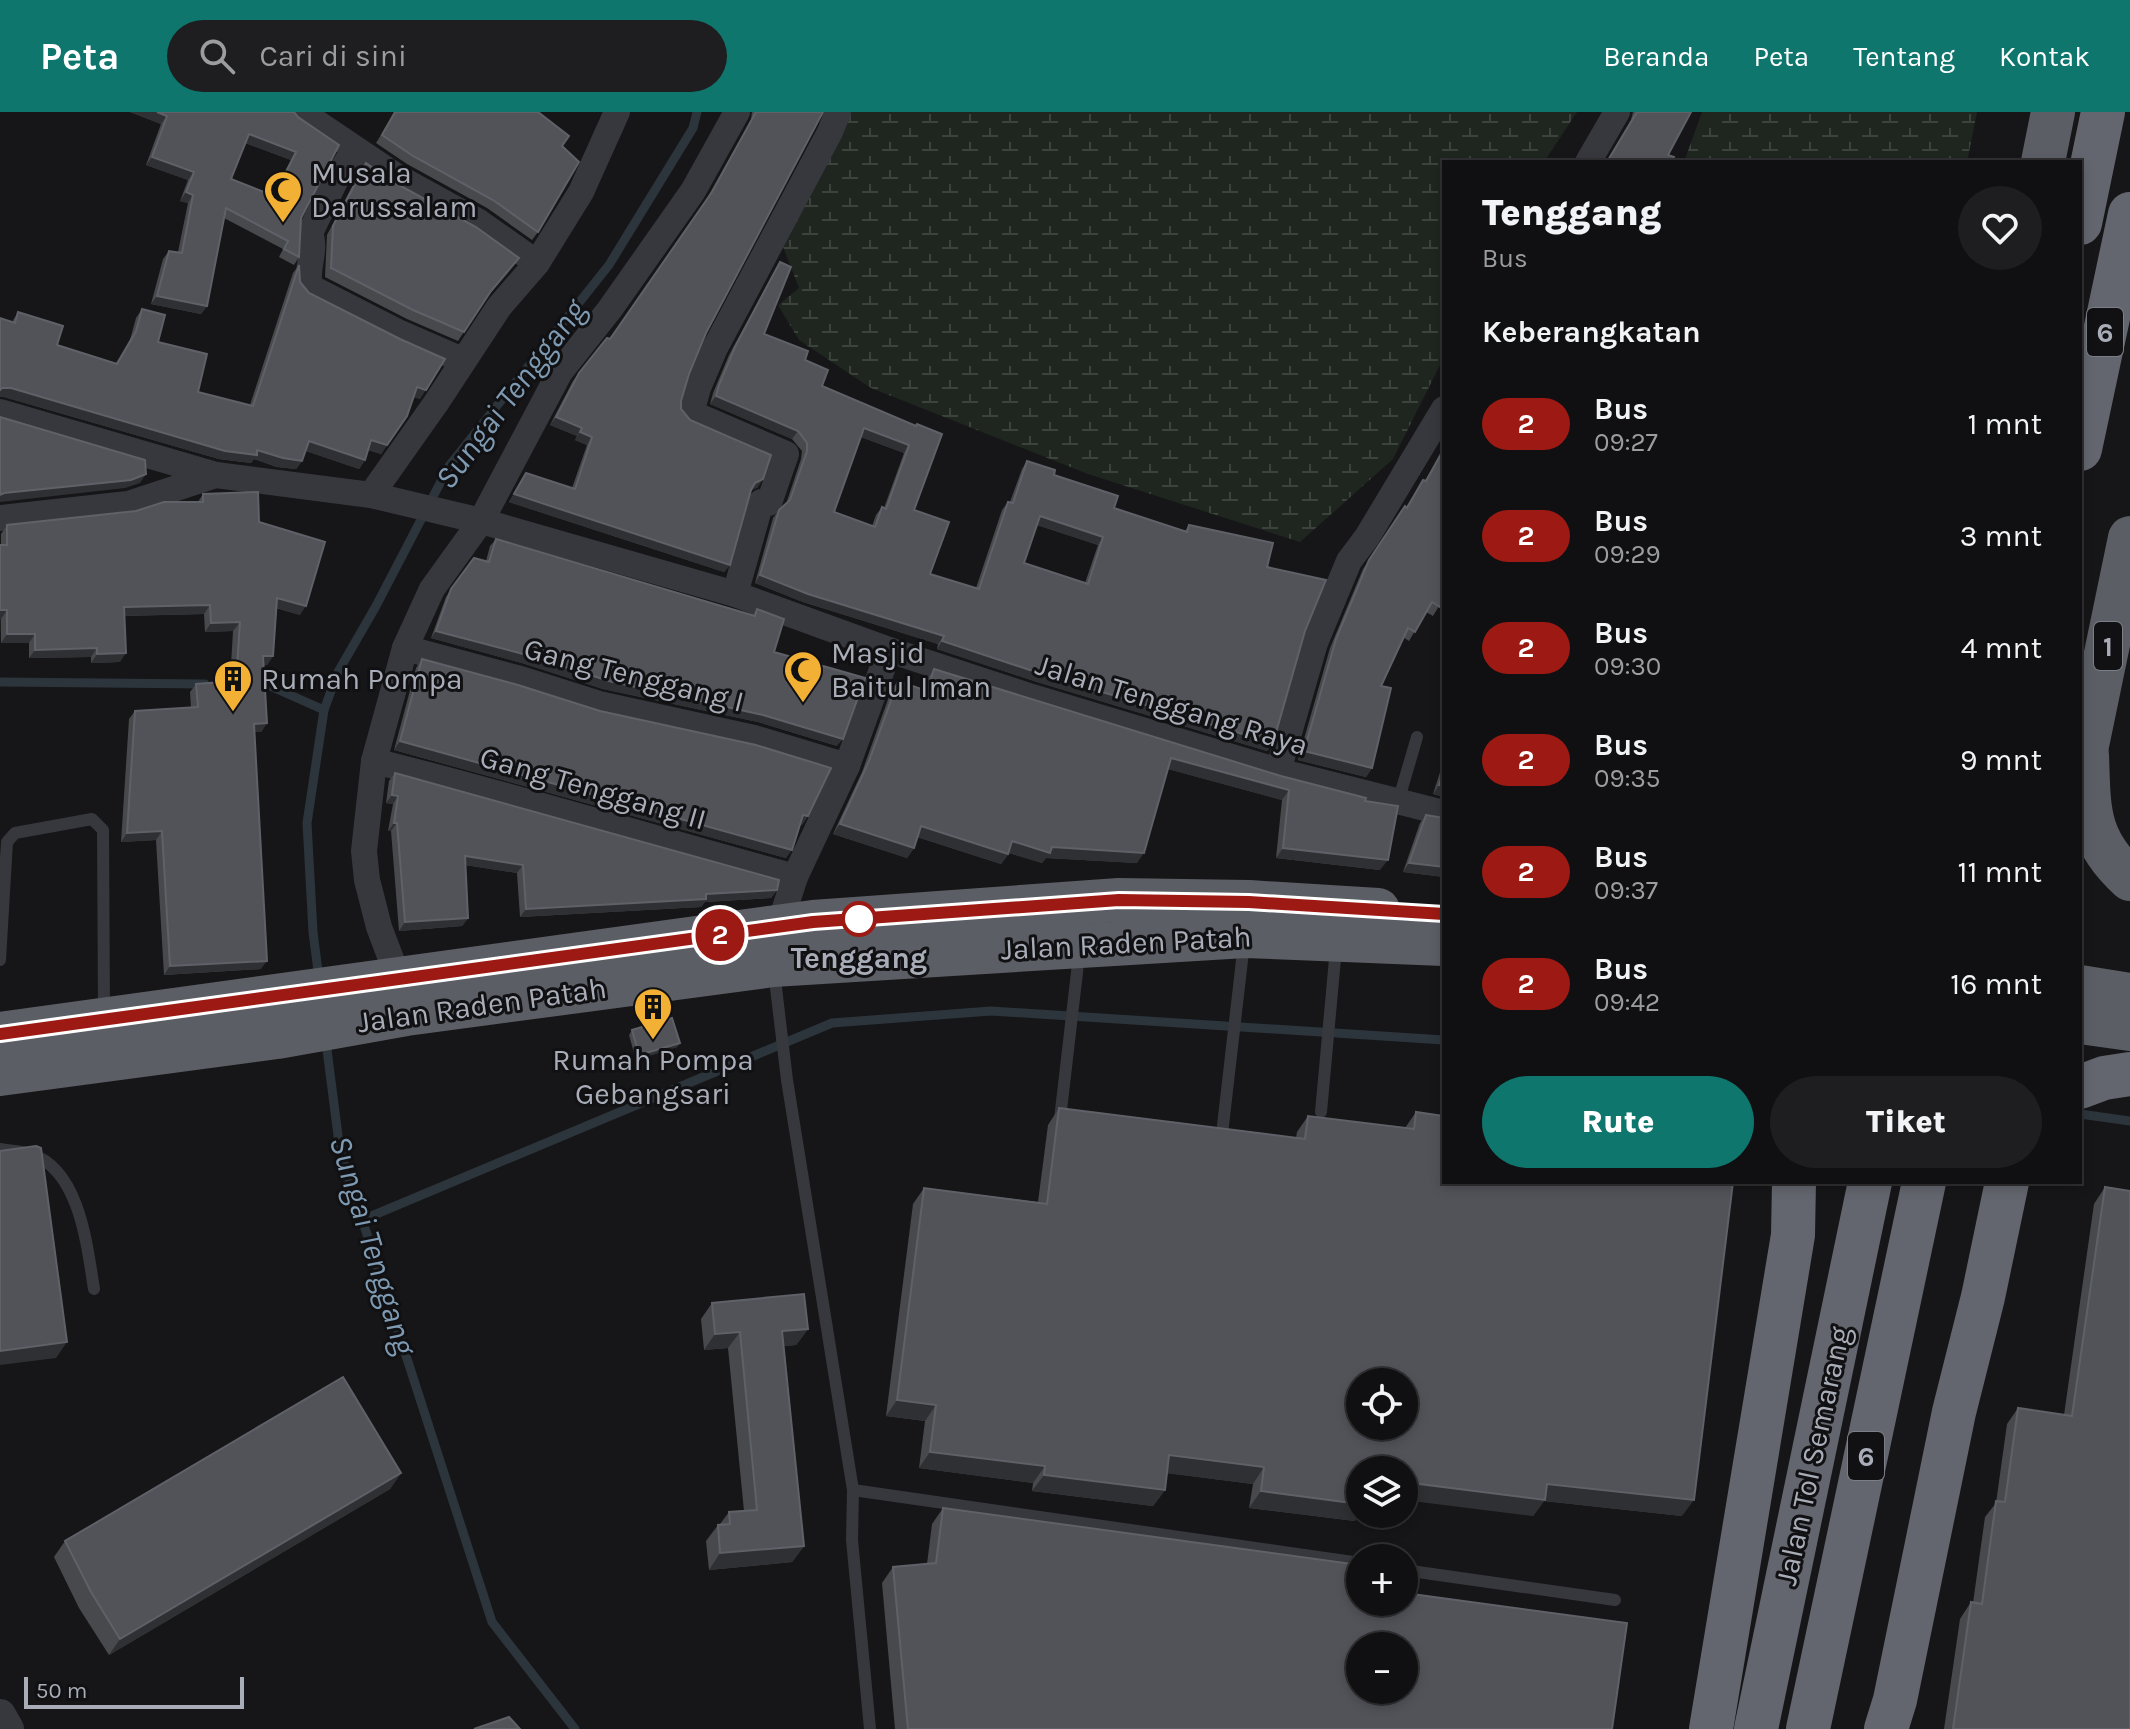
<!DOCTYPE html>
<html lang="id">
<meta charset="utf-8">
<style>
body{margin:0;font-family:Karla,sans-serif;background:#1e1e20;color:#f1f3f6;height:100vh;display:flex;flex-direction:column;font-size:30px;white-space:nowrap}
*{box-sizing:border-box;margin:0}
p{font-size:26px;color:#9c9d9f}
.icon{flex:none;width:44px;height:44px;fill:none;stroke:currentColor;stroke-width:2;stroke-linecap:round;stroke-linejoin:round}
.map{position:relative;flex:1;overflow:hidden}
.sheet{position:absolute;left:1442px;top:48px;width:640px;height:1024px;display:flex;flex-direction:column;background:#101012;border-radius:0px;box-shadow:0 4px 12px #0003,0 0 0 2px #303032}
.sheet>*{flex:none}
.badge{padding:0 16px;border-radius:26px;font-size:28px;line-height:52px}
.tools{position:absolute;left:1346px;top:1256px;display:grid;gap:16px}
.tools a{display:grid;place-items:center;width:72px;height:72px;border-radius:50%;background:#101012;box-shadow:0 4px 12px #0003,0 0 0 2px #303032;font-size:40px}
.scale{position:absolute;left:24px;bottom:20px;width:220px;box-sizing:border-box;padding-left:8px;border:4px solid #a8adb8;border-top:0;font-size:22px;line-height:28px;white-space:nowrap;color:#a8adb8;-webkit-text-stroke:6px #111113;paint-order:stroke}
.map>.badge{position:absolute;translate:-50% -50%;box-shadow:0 0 0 4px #fff}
h2{padding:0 40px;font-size:30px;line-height:72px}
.round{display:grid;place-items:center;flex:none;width:84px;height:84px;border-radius:42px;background:#1e1e20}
.summary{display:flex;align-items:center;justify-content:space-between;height:136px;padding:0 40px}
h1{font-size:38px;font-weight:800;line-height:60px}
.button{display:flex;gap:16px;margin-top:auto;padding:16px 40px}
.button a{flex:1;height:92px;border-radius:48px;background:#0f766e;color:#fff;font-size:32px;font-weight:800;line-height:92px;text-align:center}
.button a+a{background:#1e1e20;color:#f1f3f6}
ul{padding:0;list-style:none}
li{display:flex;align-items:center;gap:24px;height:112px;padding:0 40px}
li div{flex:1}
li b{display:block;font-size:30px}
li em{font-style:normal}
li .badge{min-width:88px;font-weight:700;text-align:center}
header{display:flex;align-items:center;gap:48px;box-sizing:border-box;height:112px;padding:0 40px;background:#0f766e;color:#fff}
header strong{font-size:38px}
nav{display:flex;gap:44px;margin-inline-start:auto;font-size:28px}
.search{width:560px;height:72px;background:#1e1e20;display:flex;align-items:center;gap:20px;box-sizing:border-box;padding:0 28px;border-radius:44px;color:#9c9d9f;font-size:30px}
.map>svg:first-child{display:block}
</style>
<header>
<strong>Peta</strong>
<div class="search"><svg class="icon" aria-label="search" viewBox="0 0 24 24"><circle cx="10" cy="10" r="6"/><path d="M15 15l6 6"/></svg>Cari di sini</div>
<nav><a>Beranda</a><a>Peta</a><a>Tentang</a><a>Kontak</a></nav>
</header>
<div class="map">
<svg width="2130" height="1617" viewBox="0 0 2130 1617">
<defs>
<pattern id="wetland-marsh" width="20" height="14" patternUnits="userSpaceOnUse" patternTransform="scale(2)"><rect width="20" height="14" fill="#1e261f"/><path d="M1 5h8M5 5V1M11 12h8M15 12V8" fill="none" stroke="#3c433d"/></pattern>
</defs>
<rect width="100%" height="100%" fill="#161618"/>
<g fill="url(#wetland-marsh)">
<path d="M851 0H1577L1544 50H1444V245L1393 347 1300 430 1088 362 871 276 799 228 778 193 799 176 782 132Z"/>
<path d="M1702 0H1977L1967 50H1684Z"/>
</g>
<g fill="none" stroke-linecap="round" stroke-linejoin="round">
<g stroke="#2c353c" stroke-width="9">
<path d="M0 570 205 572"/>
<path d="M255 574H270L324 598"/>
<path d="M319 867 313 820 307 711 324 598 338 560 376 494 449 354 609 153 693 16 697 0"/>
<path d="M326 930 340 1039 492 1510 575 1617"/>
<path d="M2080 1002 2130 1009"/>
<path d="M362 1108 832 911 991 899 1444 928"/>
</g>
<g stroke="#37383d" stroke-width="12">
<path d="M1398 690 1417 625"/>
<path d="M0 848 7 730 15 721 92 707 103 718 104 900"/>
<path d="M774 859 787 968 853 1378 852 1428 870 1617"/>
<path d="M1321 1000 1336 836"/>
<path d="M1060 1007 1079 843"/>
<path d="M1222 1022 1244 831"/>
<path d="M0 1037C10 1039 22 1039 31 1042 80 1058 87 1134 94 1177"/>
<path d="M853 1378 1360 1451"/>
<path d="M1404 1458 1615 1488"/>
</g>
<g stroke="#37383d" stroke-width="26">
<path d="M301 0 399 66 479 110 537 151"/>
<path d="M355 37 335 69 310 121C317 139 305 157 310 175L400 221 462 248"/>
<path d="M1588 50 1617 0"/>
<path d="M0 300 216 363"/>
<path d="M371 383 436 291 499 195 537 151 581 80 617 0"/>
<path d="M0 406 128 392 216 363 371 383 481 409 735 482 889 538 1032 585 1278 659 1444 701"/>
<path d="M735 482 761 390 769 391 786 342 691 301 698 276 715 236 830 20 838 0"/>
<path d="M405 536 517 566 599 592 754 626 847 654"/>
<path d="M374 649C515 684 654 727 795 765"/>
<path d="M1278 659 1315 531 1349 449 1367 425 1444 297"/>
<path d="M776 824 795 765 847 654 889 538"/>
<path d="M399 868 379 815 367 768 364 739 374 649 405 536 432 477 481 409 560 260 610 197 693 79 737 0"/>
</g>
<path stroke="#37383d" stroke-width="32" d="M0 1603 8 1617"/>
<g stroke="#5b5e65" stroke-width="44">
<path d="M2043 50 2053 0"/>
<path d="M2087 643C2089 697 2086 727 2130 767"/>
<path d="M2080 667 2130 426"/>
<path d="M2080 875 2130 883"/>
<path d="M2080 910 2130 917"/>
<path d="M0 922 813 810 1119 788 1249 790 1378 798"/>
<path d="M0 962 277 925 406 902 773 853 1245 824 1444 832"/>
</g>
<g stroke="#63666e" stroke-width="44">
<path d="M2080 111 2103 0"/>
<path d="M2080 337 2130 102"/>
<path d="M2080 975 2104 966 2130 962"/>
<path d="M1711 1617 1793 1123 1794 1070"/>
<path d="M1756 1617 1870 1070"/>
<path d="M1808 1617 1924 1070"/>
<path d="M1886 1617 1895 1588 1954 1300 1983 1185 2007 1070"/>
</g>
</g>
<g fill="#47494d" fill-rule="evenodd">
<path d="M130 0H294L301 106 299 145 294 153 279 145 283 137 224 106 207 194 201 202 151 192 163 147 169 139 178 140 188 91 180 89 188 68 146 53 161 12ZM245 31 291 48 272 83 231 67Z"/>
<path d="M395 0H539L562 34 538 120 532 128 487 96 407 52 376 31Z"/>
<path d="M752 0H823L706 221 689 262 681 289V297L690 308 758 375 751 378 730 453 724 460 509 390 526 361 572 376 587 333 575 328 577 324 550 313 573 269 579 261 610 227 706 88 751 8Z"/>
<path d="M1633 0H1691L1668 43 1606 50 1631 8Z"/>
<path d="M366 51 397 72 519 146 487 185 458 229 407 207 325 165 327 123 360 59Z"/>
<path d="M780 150 764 222 805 248 822 274 916 314 914 398 930 462 976 476 1002 398 1008 390H1010L1022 357 1027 349 1114 396 1185 419 1189 413 1267 455 1305 519 1273 631 1267 639 1037 570 937 537 938 532 803 490 755 471 773 406 779 398 786 392 801 347 802 339 792 327 710 292 713 281 729 243 775 158ZM861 325 904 341 884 396 882 395 876 403 872 414 834 400ZM1037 413 1098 433 1085 471 1024 451Z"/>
<path d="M299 153 300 170 309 181 420 287 414 285 407 304 381 342 368 338 365 348 359 357 306 339 302 349 296 357 277 355 254 347 251 351 219 347 4 285 12 210 18 200 57 233 116 251 130 228 136 206 142 197 158 230 198 280 250 293 293 161Z"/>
<path d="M1444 334V486L1433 504 1426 500 1409 529 1403 525 1381 574 1372 656 1366 665 1298 648 1330 536 1363 457 1405 394 1406 395 1423 368 1425 369Z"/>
<path d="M203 382 259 410 300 503 276 496 273 544 267 553H263L267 611 261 620H254L261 857 164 863 156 728 121 730 129 607 135 599 191 596 190 580 196 572 230 570 233 519 205 520 204 502 124 504 120 550 91 551V545L29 546V531H1L0 433H1V422L7 413 136 399 198 390Z"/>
<path d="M496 427 753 503 757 497 774 540 837 634 758 610 603 577 522 551 431 526 446 485 451 477 486 449 490 434Z"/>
<path d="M422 547 808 704 802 713 800 712 786 746 394 638 416 556Z"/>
<path d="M934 557 1281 664 1365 689 1380 758 1276 746 1282 688 1168 657 1137 751 1046 746 1042 751 1009 741 1001 752 917 725 914 736 907 746 833 722 862 660 891 579 898 569 923 578 927 567Z"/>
<path d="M1444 648V685L1433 682Z"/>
<path d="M395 661 777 778 771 786 705 790 701 795 520 805 517 761 465 753 468 806 462 814 399 819 391 719H388L393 692 386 691 389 669Z"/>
<path d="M1426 703 1444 706V765L1403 760 1420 711Z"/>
<path d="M632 918 680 931 677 935 636 948 629 923Z"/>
<path d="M1059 996 1296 1026 1297 1020 1308 1004 1405 1016 1416 1000 1682 1404 1544 1389 1533 1404 1360 1358 1355 1409 1249 1396 1253 1372 1167 1361 1165 1378 1153 1394 1032 1379 1033 1371 919 1356 925 1309 886 1304 913 1092 924 1076 1038 1090 1048 1013Z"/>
<path d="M2105 1075 2130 1617H1944L1960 1507 1971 1490 1973 1491 1985 1405 1996 1391 2007 1312 2018 1296 2064 1303 2094 1092Z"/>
<path d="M712 1191 808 1217 796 1233 784 1234 804 1434 792 1450 709 1458 706 1429 718 1413 720 1412 729 1400 744 1399 728 1236 704 1238 701 1207Z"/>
<path d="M401 1361 390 1377 109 1543 79 1496 54 1445 65 1429Z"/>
<path d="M943 1396 1360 1490 1612 1617H895L882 1471 893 1455 927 1452 932 1412Z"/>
</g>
<g fill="#2f3033">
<path d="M130 0H157L167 4 161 12Z"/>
<path d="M249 22 296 40 291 48 243 30Z"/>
<path d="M152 45 194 60 188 68 146 53Z"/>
<path d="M186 80 193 83 188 91 180 89Z"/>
<path d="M157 184 207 194 201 202 151 192Z"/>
<path d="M417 275 426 278 420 287 411 284Z"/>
<path d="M2 276H11L302 349 296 357 277 355 254 347 251 351 219 347 4 285H0V278Z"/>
<path d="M716 284 798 319 792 327 710 292Z"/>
<path d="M556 305 582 316 577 324 550 313Z"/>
<path d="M864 316 909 333 904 341 859 324Z"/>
<path d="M580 320 592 325 587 333 575 328Z"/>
<path d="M371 328 387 333 381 342 365 337Z"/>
<path d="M309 329 365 348 359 357 303 338Z"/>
<path d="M146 362 140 371 125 376 0 390V383L4 381Z"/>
<path d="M763 367 758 375 750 379 755 371Z"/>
<path d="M514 382 730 453 724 460 509 390Z"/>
<path d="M1040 404 1103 425 1098 433 1034 412Z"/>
<path d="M760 463 944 524 938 532 803 490 755 471Z"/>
<path d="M277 486 306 494 300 503 271 494Z"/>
<path d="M210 493 204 502 118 504 124 495Z"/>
<path d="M0 498H7L1 507H0Z"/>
<path d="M240 510 233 519 205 520 211 511Z"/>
<path d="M436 519 763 603 843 627 837 634 758 610 603 577 522 551 431 526Z"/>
<path d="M7 522H35L29 531H1Z"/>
<path d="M942 529 1273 631 1267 639 1037 570 937 537Z"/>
<path d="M97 536 91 545 29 546 35 538Z"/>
<path d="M126 541 120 550 91 551 97 542Z"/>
<path d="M263 544H273L267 553 257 552Z"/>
<path d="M267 611 261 620H247L254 612Z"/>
<path d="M400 629 792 738 786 746 394 638Z"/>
<path d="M1304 639 1372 656 1366 665 1298 648Z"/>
<path d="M1171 646 1289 678 1282 688 1164 656Z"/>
<path d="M1439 673 1444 674V685L1433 682Z"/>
<path d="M392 683 398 684 393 692 386 691Z"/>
<path d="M803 703 808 704 802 713 797 711Z"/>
<path d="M394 711H397L391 719H388Z"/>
<path d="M840 712 914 736 907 746 833 722Z"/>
<path d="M921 714 1008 742 1001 752 914 724Z"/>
<path d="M162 719 156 728 121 730 127 721Z"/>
<path d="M1012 729 1144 741 1137 751 1046 746 1042 751 1005 740Z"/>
<path d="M1283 736 1388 748 1380 758 1276 746Z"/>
<path d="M465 744 523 753 517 761 459 752Z"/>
<path d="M1409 751 1444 755V765L1403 760Z"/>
<path d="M777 778 771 786 705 790 701 795 520 805 526 797 706 782Z"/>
<path d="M468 806 462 814 399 819 405 810Z"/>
<path d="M267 849 261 857 164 863 170 854Z"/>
<path d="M680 931 677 935 636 948 639 943Z"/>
<path d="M808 1217 796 1233 771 1235 782 1219Z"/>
<path d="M740 1220 728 1236 704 1238 715 1222Z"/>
<path d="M67 1230 56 1246 0 1253V1239Z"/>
<path d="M897 1288 936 1293 925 1309 886 1304Z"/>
<path d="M930 1340 1045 1354 1033 1371 919 1356Z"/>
<path d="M1169 1343 1264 1355 1253 1372 1157 1360Z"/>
<path d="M401 1361 390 1377 109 1543 120 1527Z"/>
<path d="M1044 1363 1165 1378 1153 1394 1032 1379Z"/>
<path d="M1404 1370 1547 1372 1694 1388 1682 1404 1544 1389 1533 1404 1404 1388Z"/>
<path d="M1261 1379 1360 1392 1361 1402 1355 1409 1249 1396Z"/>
<path d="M804 1434 792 1450 709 1458 720 1441Z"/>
</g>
<g fill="#525359" stroke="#5f6168" stroke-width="2" fill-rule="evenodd">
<path d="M157 0H294L298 5 339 33 301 106 299 145 284 137 288 129 226 96 207 194 157 184 169 139 182 141 193 83 186 80 194 60 152 45 167 4ZM249 22 296 40 274 84 231 67Z"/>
<path d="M395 0H538L569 24 562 34 579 50 538 120 493 88 413 44 382 23Z"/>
<path d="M756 0H823L706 221 689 262 681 289V297L690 308 771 343 763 367 755 371 751 378 730 453 514 382 526 361 575 377 592 325 580 320 582 316 556 305 579 261 607 226 610 227 712 80Z"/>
<path d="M1637 0H1691L1668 43 1674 45 1671 50H1607Z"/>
<path d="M366 51 397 72 476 115 519 146 491 179 464 220 413 198 331 156 333 114Z"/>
<path d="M780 150 791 155 764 222 808 239 805 248 828 258 822 274 916 314 917 312 942 322 914 398 949 410 930 462 979 477 1008 390 1013 391 1027 349 1055 358 1054 363 1118 384 1114 396 1187 420 1189 413 1273 431 1267 455 1326 468 1305 519 1273 631 1042 562 942 529 944 524 808 482 760 463 779 398 790 388 807 339V331L798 319 716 284 719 273 735 235ZM864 316 909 333 886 397 882 395 875 415 834 400ZM1040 404 1103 425 1088 472 1024 451Z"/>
<path d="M299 153 300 170 309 181 400 227 445 247 426 278 417 275 407 304 387 333 371 328 365 348 309 329 302 349 283 346 257 338V343L225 339 11 276H2L0 278V206L15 211 18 200 63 214 57 233 117 252 136 219 142 197 165 203 158 230 207 242 198 280 253 294Z"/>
<path d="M0 305 145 348 146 362 131 368 4 381 0 383Z"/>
<path d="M1444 337V486L1440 495 1432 490 1415 520 1408 516 1381 574 1391 576 1372 656 1304 639 1336 527 1369 448 1405 394 1407 396 1423 368 1426 369Z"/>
<path d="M258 380 259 410 325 430 306 494 277 486 273 544H263L267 611 254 612 267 849 170 854 162 719 127 721 135 599 198 595 196 572 236 569 240 510 211 511 210 493 124 495 126 541 97 542V536L35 538V522H7V498H0V433H7V413L136 399 164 390H203V382Z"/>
<path d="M496 427 755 504 757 497 784 507 774 540 865 566 843 627 763 603 609 569 527 543 436 519 451 477 474 446 489 450Z"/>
<path d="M422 547 518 573 600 599 756 633 831 656 808 704 803 703 792 738 400 629Z"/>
<path d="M934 557 1281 664 1366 686 1365 689 1398 694 1388 748 1283 736 1289 678 1171 646 1144 741 1052 735 1050 741 1012 729 1008 742 921 714 914 736 840 712 869 649 898 569 927 579Z"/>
<path d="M1444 658V674L1439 673Z"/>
<path d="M395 661 779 768 777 778 706 782V787L526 797 523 753 465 744 468 806 405 810 397 711H394L398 684 392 683Z"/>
<path d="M1426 703 1444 706V755L1409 751Z"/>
<path d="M672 906 680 931 639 943 632 918Z"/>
<path d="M1059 996 1305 1027 1308 1004 1414 1017 1416 1000 1444 1004V1070H1733L1694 1388 1547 1372 1545 1388 1404 1370V1358H1360V1392L1261 1379 1264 1355 1169 1343 1165 1378 1044 1363 1045 1354 930 1340 936 1293 897 1288 924 1076 1047 1092ZM1360 1270H1404V1314H1360Z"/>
<path d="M36 1034 41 1036 67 1230 0 1239V1039Z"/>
<path d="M2105 1075 2130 1079V1617H1953L1971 1490 1982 1492 1996 1389 2005 1390 2018 1296 2072 1304Z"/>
<path d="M804 1182 808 1217 782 1219 804 1434 720 1441 718 1413 730 1412 729 1400 757 1398 740 1220 715 1222 712 1191Z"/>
<path d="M343 1265 401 1361 120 1527 91 1480 65 1429Z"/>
<path d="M943 1396 1360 1453V1490H1404V1481L1627 1511 1612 1617H908L893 1455 936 1451ZM1360 1534H1404V1578H1360Z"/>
<path d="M509 1605 520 1617H474Z"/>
</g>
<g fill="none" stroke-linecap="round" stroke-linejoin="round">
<g stroke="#fff" stroke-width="18">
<path id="line" d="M0 922 813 810 1119 788 1249 790 1444 802"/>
</g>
<use href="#line" stroke="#9c1a13" stroke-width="12"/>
</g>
<defs>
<g id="mosque-pin" transform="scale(2)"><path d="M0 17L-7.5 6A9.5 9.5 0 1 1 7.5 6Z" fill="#f2b134" stroke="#111113"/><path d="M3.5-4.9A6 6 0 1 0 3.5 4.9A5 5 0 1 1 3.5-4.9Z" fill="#111"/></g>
<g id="building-pin" transform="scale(2)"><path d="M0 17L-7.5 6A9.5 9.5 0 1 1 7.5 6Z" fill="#f2b134" stroke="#111113"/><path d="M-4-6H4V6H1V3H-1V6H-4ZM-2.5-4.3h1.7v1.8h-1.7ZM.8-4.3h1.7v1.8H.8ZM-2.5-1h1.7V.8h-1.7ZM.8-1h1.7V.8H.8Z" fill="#111"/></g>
</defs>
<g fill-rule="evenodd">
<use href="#mosque-pin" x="283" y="78"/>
<use href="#mosque-pin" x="803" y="558"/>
<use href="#building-pin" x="233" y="567"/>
<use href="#building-pin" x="653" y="895"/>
</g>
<circle fill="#fff" stroke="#9c1a13" stroke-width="4" cx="859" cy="807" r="16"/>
<g text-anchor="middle" stroke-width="6" stroke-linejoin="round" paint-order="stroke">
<g fill="#111113" stroke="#7b7e86" stroke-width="2">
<rect x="2087" y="196" width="36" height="48" rx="6"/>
<rect x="2094" y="510" width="28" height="48" rx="6"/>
<rect x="1848" y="1320" width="36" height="48" rx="6"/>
</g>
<g font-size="28" font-weight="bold" fill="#a8adb8">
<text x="2105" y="230">6</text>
<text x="2108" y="544">1</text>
<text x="1866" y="1354">6</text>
</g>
<g font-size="30" fill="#a8adb8" stroke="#111113" text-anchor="start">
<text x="311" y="71">Musala<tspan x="311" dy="34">Darussalam</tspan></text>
<text x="831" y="551">Masjid<tspan x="831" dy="34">Baitul Iman</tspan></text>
<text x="261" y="577">Rumah Pompa</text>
<text x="653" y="958" text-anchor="middle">Rumah Pompa<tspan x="653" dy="34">Gebangsari</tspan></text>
</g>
<g font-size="30" fill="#a8adb8" stroke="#111113">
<text transform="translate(634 563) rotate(14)" y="10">Gang Tenggang I</text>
<text transform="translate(1172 593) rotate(17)" y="10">Jalan Tenggang Raya</text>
<text transform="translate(593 676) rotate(16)" y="10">Gang Tenggang II</text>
<text transform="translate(1126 831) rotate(-3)" y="10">Jalan Raden Patah</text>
<text transform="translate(482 893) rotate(-8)" y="10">Jalan Raden Patah</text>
<text transform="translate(1813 1344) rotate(-78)" y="10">Jalan Tol Semarang</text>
</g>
<g font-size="30" font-weight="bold" fill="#a8adb8" stroke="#111113">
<text x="859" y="856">Tenggang</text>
</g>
<g font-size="32" font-style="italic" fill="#7f9bb3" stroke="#111113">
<text transform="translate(510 282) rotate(-53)" y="11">Sungai Tenggang</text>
<text transform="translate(373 1133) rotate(73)" y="11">Sungai Tenggang</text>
</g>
</g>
</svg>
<div class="tools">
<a><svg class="icon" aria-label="locate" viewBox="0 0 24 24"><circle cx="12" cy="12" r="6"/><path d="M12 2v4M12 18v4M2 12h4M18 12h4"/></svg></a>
<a><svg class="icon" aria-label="layers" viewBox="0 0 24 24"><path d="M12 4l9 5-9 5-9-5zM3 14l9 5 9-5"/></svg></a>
<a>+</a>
<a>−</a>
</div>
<div class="scale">50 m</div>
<b class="badge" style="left:720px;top:823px;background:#9c1a13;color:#fff">2</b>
<section class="sheet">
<div class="summary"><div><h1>Tenggang</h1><p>Bus</p></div><a class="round"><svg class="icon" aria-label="heart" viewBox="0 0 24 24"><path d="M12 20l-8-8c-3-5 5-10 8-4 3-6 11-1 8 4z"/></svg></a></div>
<h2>Keberangkatan</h2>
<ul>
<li><span class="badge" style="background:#9c1a13;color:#fff">2</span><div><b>Bus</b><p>09:27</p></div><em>1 mnt</em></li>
<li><span class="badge" style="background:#9c1a13;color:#fff">2</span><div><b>Bus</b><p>09:29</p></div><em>3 mnt</em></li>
<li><span class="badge" style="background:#9c1a13;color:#fff">2</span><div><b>Bus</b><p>09:30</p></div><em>4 mnt</em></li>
<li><span class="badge" style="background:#9c1a13;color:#fff">2</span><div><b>Bus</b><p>09:35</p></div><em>9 mnt</em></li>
<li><span class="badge" style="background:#9c1a13;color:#fff">2</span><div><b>Bus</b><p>09:37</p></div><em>11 mnt</em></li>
<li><span class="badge" style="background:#9c1a13;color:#fff">2</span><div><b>Bus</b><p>09:42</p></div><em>16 mnt</em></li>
</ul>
<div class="button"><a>Rute</a><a>Tiket</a></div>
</section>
</div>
